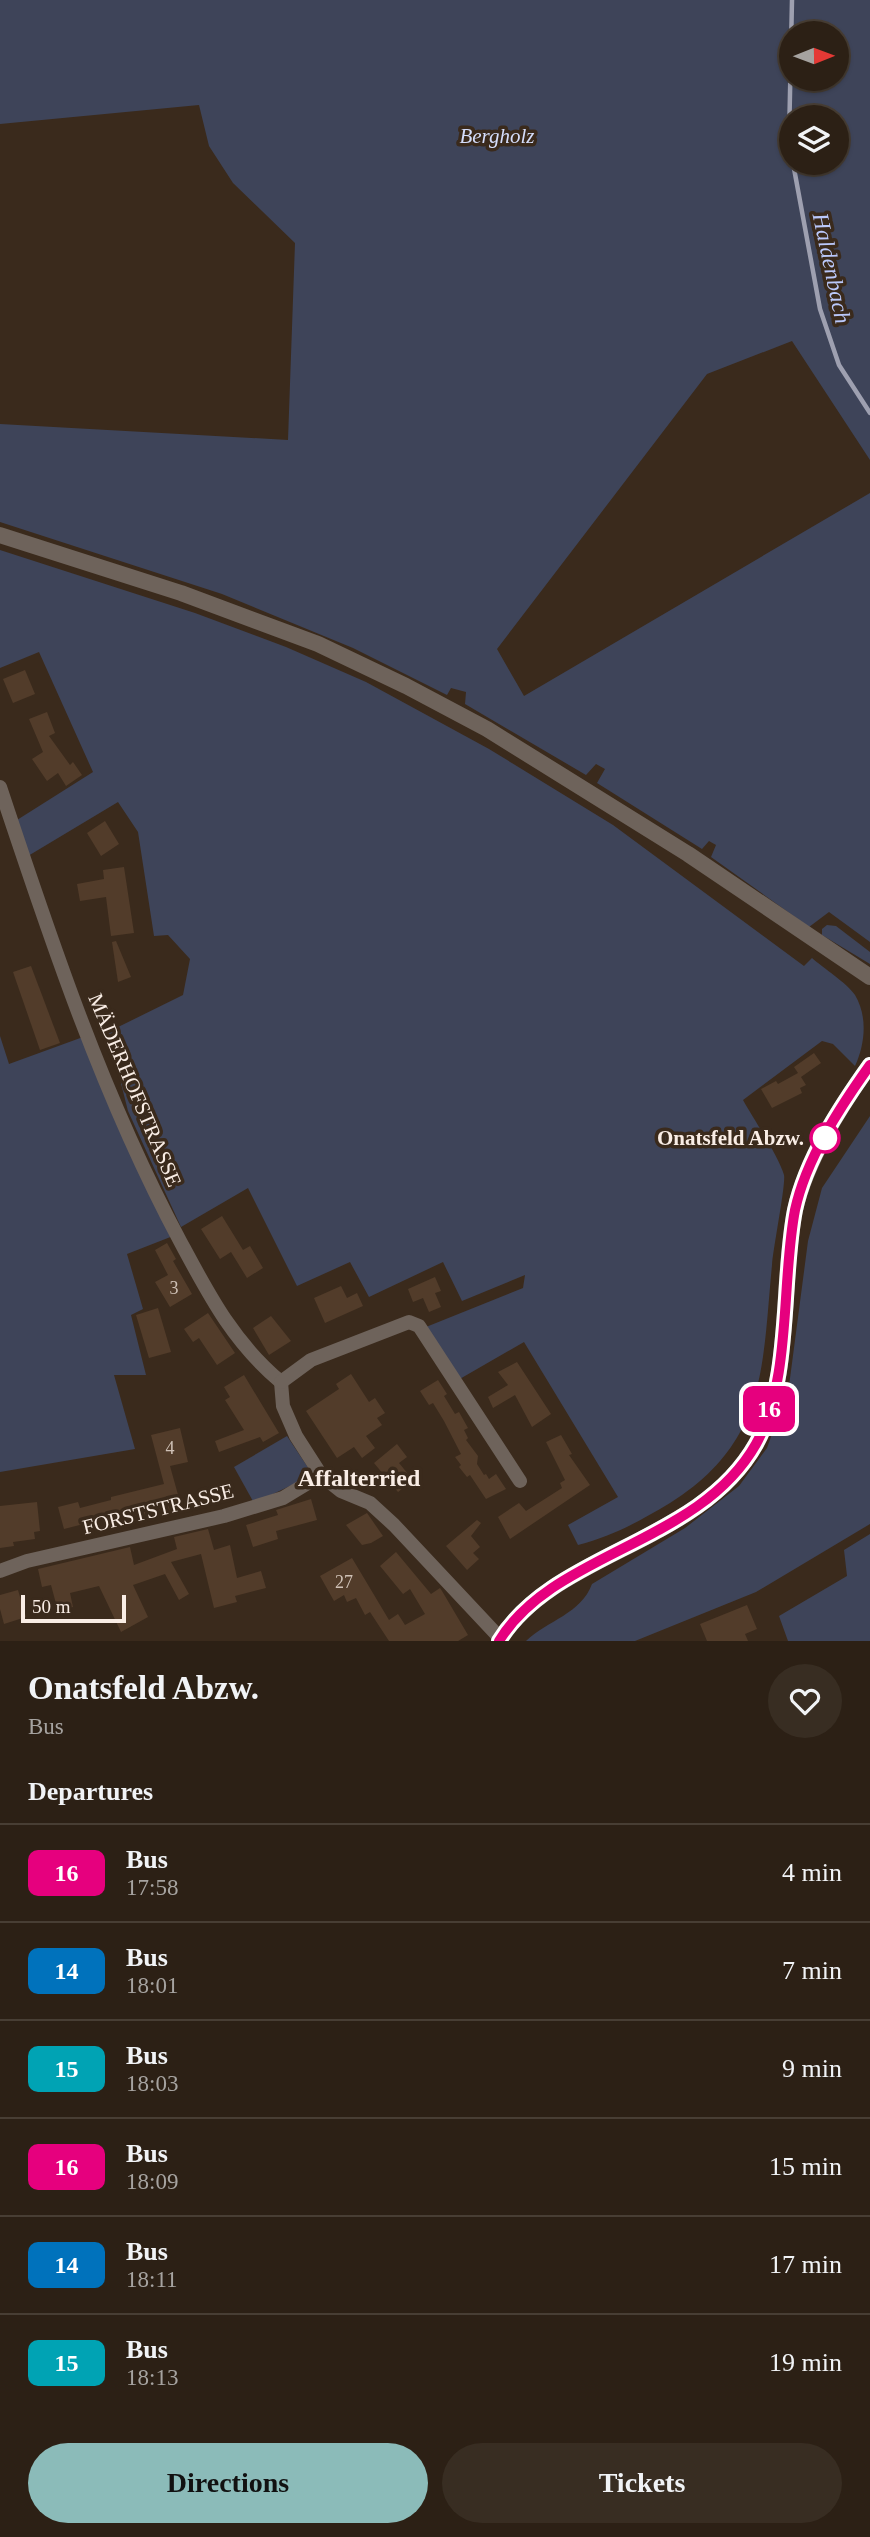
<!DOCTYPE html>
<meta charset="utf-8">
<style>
body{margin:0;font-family:"Times New Roman",serif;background:#382d22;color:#f1f3f6;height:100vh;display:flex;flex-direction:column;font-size:26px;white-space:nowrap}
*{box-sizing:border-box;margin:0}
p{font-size:23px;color:#a6a3a0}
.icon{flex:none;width:38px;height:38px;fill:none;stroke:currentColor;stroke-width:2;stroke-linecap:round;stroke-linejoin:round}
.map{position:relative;height:1641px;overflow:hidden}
.drawer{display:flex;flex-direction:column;background:#2c2015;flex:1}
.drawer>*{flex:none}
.badge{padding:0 14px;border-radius:10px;font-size:24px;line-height:46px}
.needle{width:46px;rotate:89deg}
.buttons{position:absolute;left:779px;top:21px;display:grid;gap:14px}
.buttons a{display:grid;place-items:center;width:70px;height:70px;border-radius:50%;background:#2c2015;box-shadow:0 2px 5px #0004,0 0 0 2px #483e34;font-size:35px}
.scale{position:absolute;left:21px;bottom:18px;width:105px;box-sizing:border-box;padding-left:7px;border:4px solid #f9ede5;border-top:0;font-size:19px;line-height:24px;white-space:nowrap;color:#f9ede5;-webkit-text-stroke:5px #3a2a1c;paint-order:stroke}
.map>.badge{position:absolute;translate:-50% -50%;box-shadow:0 0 0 4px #fff}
h2{padding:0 28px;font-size:26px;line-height:63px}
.round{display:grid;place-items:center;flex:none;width:74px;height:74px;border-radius:37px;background:#382d22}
.summary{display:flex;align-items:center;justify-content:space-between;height:119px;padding:0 28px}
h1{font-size:33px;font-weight:700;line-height:52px}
.cta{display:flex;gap:14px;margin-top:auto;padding:14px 28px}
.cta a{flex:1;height:80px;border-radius:42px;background:#8bbbb9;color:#111;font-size:28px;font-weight:700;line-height:80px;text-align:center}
.cta a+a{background:#382d22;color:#f1f3f6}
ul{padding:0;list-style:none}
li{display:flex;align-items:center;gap:21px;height:98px;padding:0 28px;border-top:2px solid #483e34}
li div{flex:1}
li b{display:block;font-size:26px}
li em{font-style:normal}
li .badge{min-width:77px;font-weight:700;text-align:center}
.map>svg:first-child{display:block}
</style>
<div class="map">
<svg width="870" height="1641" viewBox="0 0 870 1641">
<rect width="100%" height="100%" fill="#3a2a1c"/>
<g fill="#3e4459" fill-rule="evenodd">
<path d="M0 0H870V460L792 341 707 374 497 649 524 696 870 493V942L829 912 809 927 711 857 716 845 709 841 702 849 597 783 605 769 596 764 586 775 465 704 466 692 451 688 447 695 353 648 222 594 0 522V424L288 440 295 243 233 183 209 146 199 105 0 124ZM791 33H836V79H791ZM791 117H836V163H791Z"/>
<path d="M0 550 195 613 286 647 366 682 489 749 613 825 804 966 812 958C823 968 847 983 855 995 868 1017 865 1044 855 1066L833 1044 822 1041 743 1100C753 1118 779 1157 784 1175 786 1184 773 1249 772 1265 762 1368 767 1442 670 1503 640 1521 613 1536 578 1545L568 1525 618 1497 524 1342 458 1380 426 1327 523 1288 525 1275 462 1301 443 1262 369 1297 350 1262 297 1286 248 1188 181 1227 128 1111 108 1032 183 995 190 959 168 935 154 936 138 832 118 802 28 856 17 820 93 772 39 652 0 668Z"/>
<path d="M827 925 836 926 870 952V964L822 935V929Z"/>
<path d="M0 1036 9 1064 83 1037 173 1236 127 1254 143 1309 131 1315 146 1375H114L135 1449 0 1472Z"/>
<path d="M870 1116V1524L756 1592 635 1641H526C548 1620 581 1614 592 1584L685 1528 739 1486 767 1448 789 1386 808 1241 822 1188Z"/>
<path d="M287 1436 313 1475 254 1503 234 1467Z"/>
<path d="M870 1534V1641H788L779 1616 847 1576 844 1550Z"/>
</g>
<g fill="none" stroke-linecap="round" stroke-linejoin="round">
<g stroke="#9ea0b0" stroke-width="4.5">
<path d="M791 152 789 140 792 0"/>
<path d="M793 163 820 309 839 365 870 413"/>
</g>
</g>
<g fill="#523c2a">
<path d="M25 670 35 694 13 703 3 679Z"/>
<path d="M47 712 55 733 49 736 70 765 73 762 82 775 66 786 58 773 47 781 32 759 43 752 29 719Z"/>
<path d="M105 821 119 844 101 856 87 833Z"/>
<path d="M124 867 134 933 111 936 106 897 80 901 77 884 104 879 103 870Z"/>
<path d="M116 941 131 977 118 982 112 942Z"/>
<path d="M31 966 60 1043 40 1050 13 972Z"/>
<path d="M814 1053 821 1063 801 1077 806 1085 800 1088 802 1093 772 1108 761 1089 776 1081 778 1084 798 1073 794 1067Z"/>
<path d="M222 1216 243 1250 250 1246 263 1268 247 1278 231 1252 220 1259 201 1229Z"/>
<path d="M167 1243 176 1259 173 1261 192 1294 170 1307 155 1282 168 1275 155 1250Z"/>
<path d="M435 1277 441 1291 435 1293 441 1307 429 1312 423 1298 413 1302 408 1289Z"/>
<path d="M341 1286 347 1298 357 1293 363 1306 325 1323 314 1298Z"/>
<path d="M158 1308 171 1352 149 1358 136 1315Z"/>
<path d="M208 1313 235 1353 217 1365 199 1338 193 1342 184 1329Z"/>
<path d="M271 1316 291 1341 269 1355 253 1328Z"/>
<path d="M517 1362 551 1414 532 1427 515 1395 493 1408 488 1397 508 1385 498 1372Z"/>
<path d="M351 1374 369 1402 375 1398 385 1413 377 1418 382 1425 366 1436 375 1448 362 1458 354 1447 337 1458 306 1411 339 1389 336 1384Z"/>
<path d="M244 1375 279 1433 263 1442 260 1437 219 1452 215 1441 244 1430 225 1400 230 1397 224 1387Z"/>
<path d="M438 1380 447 1394 444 1396 455 1414 459 1412 468 1428 464 1430 468 1438 466 1440 478 1456 477 1464 484 1475 486 1474 489 1479 496 1474 506 1489 486 1499 470 1475 467 1477 459 1467 461 1465 455 1457 461 1454 444 1421 433 1403 429 1405 420 1391Z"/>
<path d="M180 1428 188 1462 170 1466 182 1509 116 1521 115 1516 64 1529 58 1507 78 1502 80 1508 111 1500V1497L164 1484 151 1435Z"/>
<path d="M561 1435 572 1454 569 1455 590 1485 510 1539 498 1517 519 1503 526 1511 562 1488 560 1483 565 1480 546 1442Z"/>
<path d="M397 1444 407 1457 399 1463 413 1480 398 1492 374 1463Z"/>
<path d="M311 1499 317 1520 276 1531 278 1539 253 1547 246 1525 278 1515 276 1510Z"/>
<path d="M37 1502 40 1531 34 1532 35 1539 13 1542 14 1546 0 1548V1506Z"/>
<path d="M367 1513 383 1536 371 1543 362 1545 346 1525Z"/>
<path d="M477 1520 481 1523 471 1536 480 1547 473 1553 479 1559 467 1570 446 1546Z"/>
<path d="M208 1529 214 1550 230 1545 237 1578 261 1571 266 1588 235 1596 237 1602 214 1608 201 1554 171 1562 189 1594 179 1600 165 1574 133 1585 148 1617 121 1632 99 1586 70 1593 73 1607 58 1611 51 1585 42 1587 38 1569 130 1547 134 1565 177 1549 174 1537Z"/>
<path d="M396 1552 431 1594 440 1588 442 1591 468 1635 458 1641H389L370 1612 365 1615 356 1598 347 1602 344 1595 334 1601 320 1576 352 1558 389 1620 398 1614 405 1625 425 1614 410 1589 403 1594 380 1566Z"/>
<path d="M18 1590 26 1617 4 1624 0 1609V1595Z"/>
<path d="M747 1605 757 1629 745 1634 748 1641H707L700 1624Z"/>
</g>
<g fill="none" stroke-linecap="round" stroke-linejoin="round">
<g stroke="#6e635b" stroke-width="14">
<path d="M0 787C51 941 103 1097 180 1241 209 1295 233 1342 281 1382"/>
<path d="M281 1382 283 1406 296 1436 321 1475 341 1491 370 1503 394 1525 500 1638"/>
<path d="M281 1382 311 1360 409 1322 419 1326 520 1481"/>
<path d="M0 1571 27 1561 224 1516 283 1498 321 1475"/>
</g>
<g stroke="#6e635b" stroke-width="16">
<path d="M0 535 181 593 318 644 406 686 487 729 688 854 870 977"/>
<path d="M499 1641C555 1551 699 1545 756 1444 793 1377 780 1284 795 1210 806 1162 841 1105 870 1065"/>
</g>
</g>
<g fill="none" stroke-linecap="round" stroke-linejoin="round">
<g stroke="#fff" stroke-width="16">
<path id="line" d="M499 1641C554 1551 699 1545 756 1444 792 1379 781 1282 795 1210 806 1159 840 1107 870 1065"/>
</g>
<use href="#line" stroke="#e6007e" stroke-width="10"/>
</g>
<circle fill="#fff" stroke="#e6007e" stroke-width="3.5" cx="825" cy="1138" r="14"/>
<g text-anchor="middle" stroke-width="7" stroke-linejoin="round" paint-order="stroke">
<g font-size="18" fill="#cfc1b6">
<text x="174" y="1294">3</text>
<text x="170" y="1454">4</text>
<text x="344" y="1588">27</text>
</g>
<g font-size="21" font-style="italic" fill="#d4ddfb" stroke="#3a2a1c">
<text x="497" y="143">Bergholz</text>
</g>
<g font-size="21" fill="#f9ede5" stroke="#3a2a1c">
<text transform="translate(135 1090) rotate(67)" y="7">MÄDERHOFSTRASSE</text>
<text transform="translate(158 1509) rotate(-14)" y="7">FORSTSTRASSE</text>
</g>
<g font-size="21" font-weight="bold" fill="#f9ede5" stroke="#3a2a1c" text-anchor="end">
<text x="804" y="1145">Onatsfeld Abzw.</text>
</g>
<g font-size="23" font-style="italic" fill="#bac8fa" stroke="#3a2a1c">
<text transform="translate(832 268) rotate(78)" y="8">Haldenbach</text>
</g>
<g font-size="24" font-weight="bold" fill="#f9ede5" stroke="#3a2a1c">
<text x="359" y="1486">Affalterried</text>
</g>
</g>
</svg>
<div class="buttons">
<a><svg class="needle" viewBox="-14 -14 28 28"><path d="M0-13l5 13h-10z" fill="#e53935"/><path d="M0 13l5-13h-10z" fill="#a6a3a0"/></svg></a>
<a><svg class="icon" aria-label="layers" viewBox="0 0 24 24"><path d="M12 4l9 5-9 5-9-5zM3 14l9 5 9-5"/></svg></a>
</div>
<div class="scale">50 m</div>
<b class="badge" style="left:769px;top:1409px;background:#e6007e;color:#fff">16</b>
</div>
<section class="drawer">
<div class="summary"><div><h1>Onatsfeld Abzw.</h1><p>Bus</p></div><a class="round"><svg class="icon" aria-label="heart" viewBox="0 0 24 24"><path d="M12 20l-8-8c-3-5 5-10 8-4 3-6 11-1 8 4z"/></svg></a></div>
<h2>Departures</h2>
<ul>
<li><span class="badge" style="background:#e6007e;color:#fff">16</span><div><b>Bus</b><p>17:58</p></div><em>4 min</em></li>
<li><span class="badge" style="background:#0072bc;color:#fff">14</span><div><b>Bus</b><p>18:01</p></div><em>7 min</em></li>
<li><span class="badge" style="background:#00a3b4;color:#fff">15</span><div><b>Bus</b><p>18:03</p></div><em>9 min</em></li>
<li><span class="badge" style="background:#e6007e;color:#fff">16</span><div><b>Bus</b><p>18:09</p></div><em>15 min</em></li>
<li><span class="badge" style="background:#0072bc;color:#fff">14</span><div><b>Bus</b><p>18:11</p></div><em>17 min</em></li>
<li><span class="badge" style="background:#00a3b4;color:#fff">15</span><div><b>Bus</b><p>18:13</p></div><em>19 min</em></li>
</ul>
<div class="cta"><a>Directions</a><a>Tickets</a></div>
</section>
